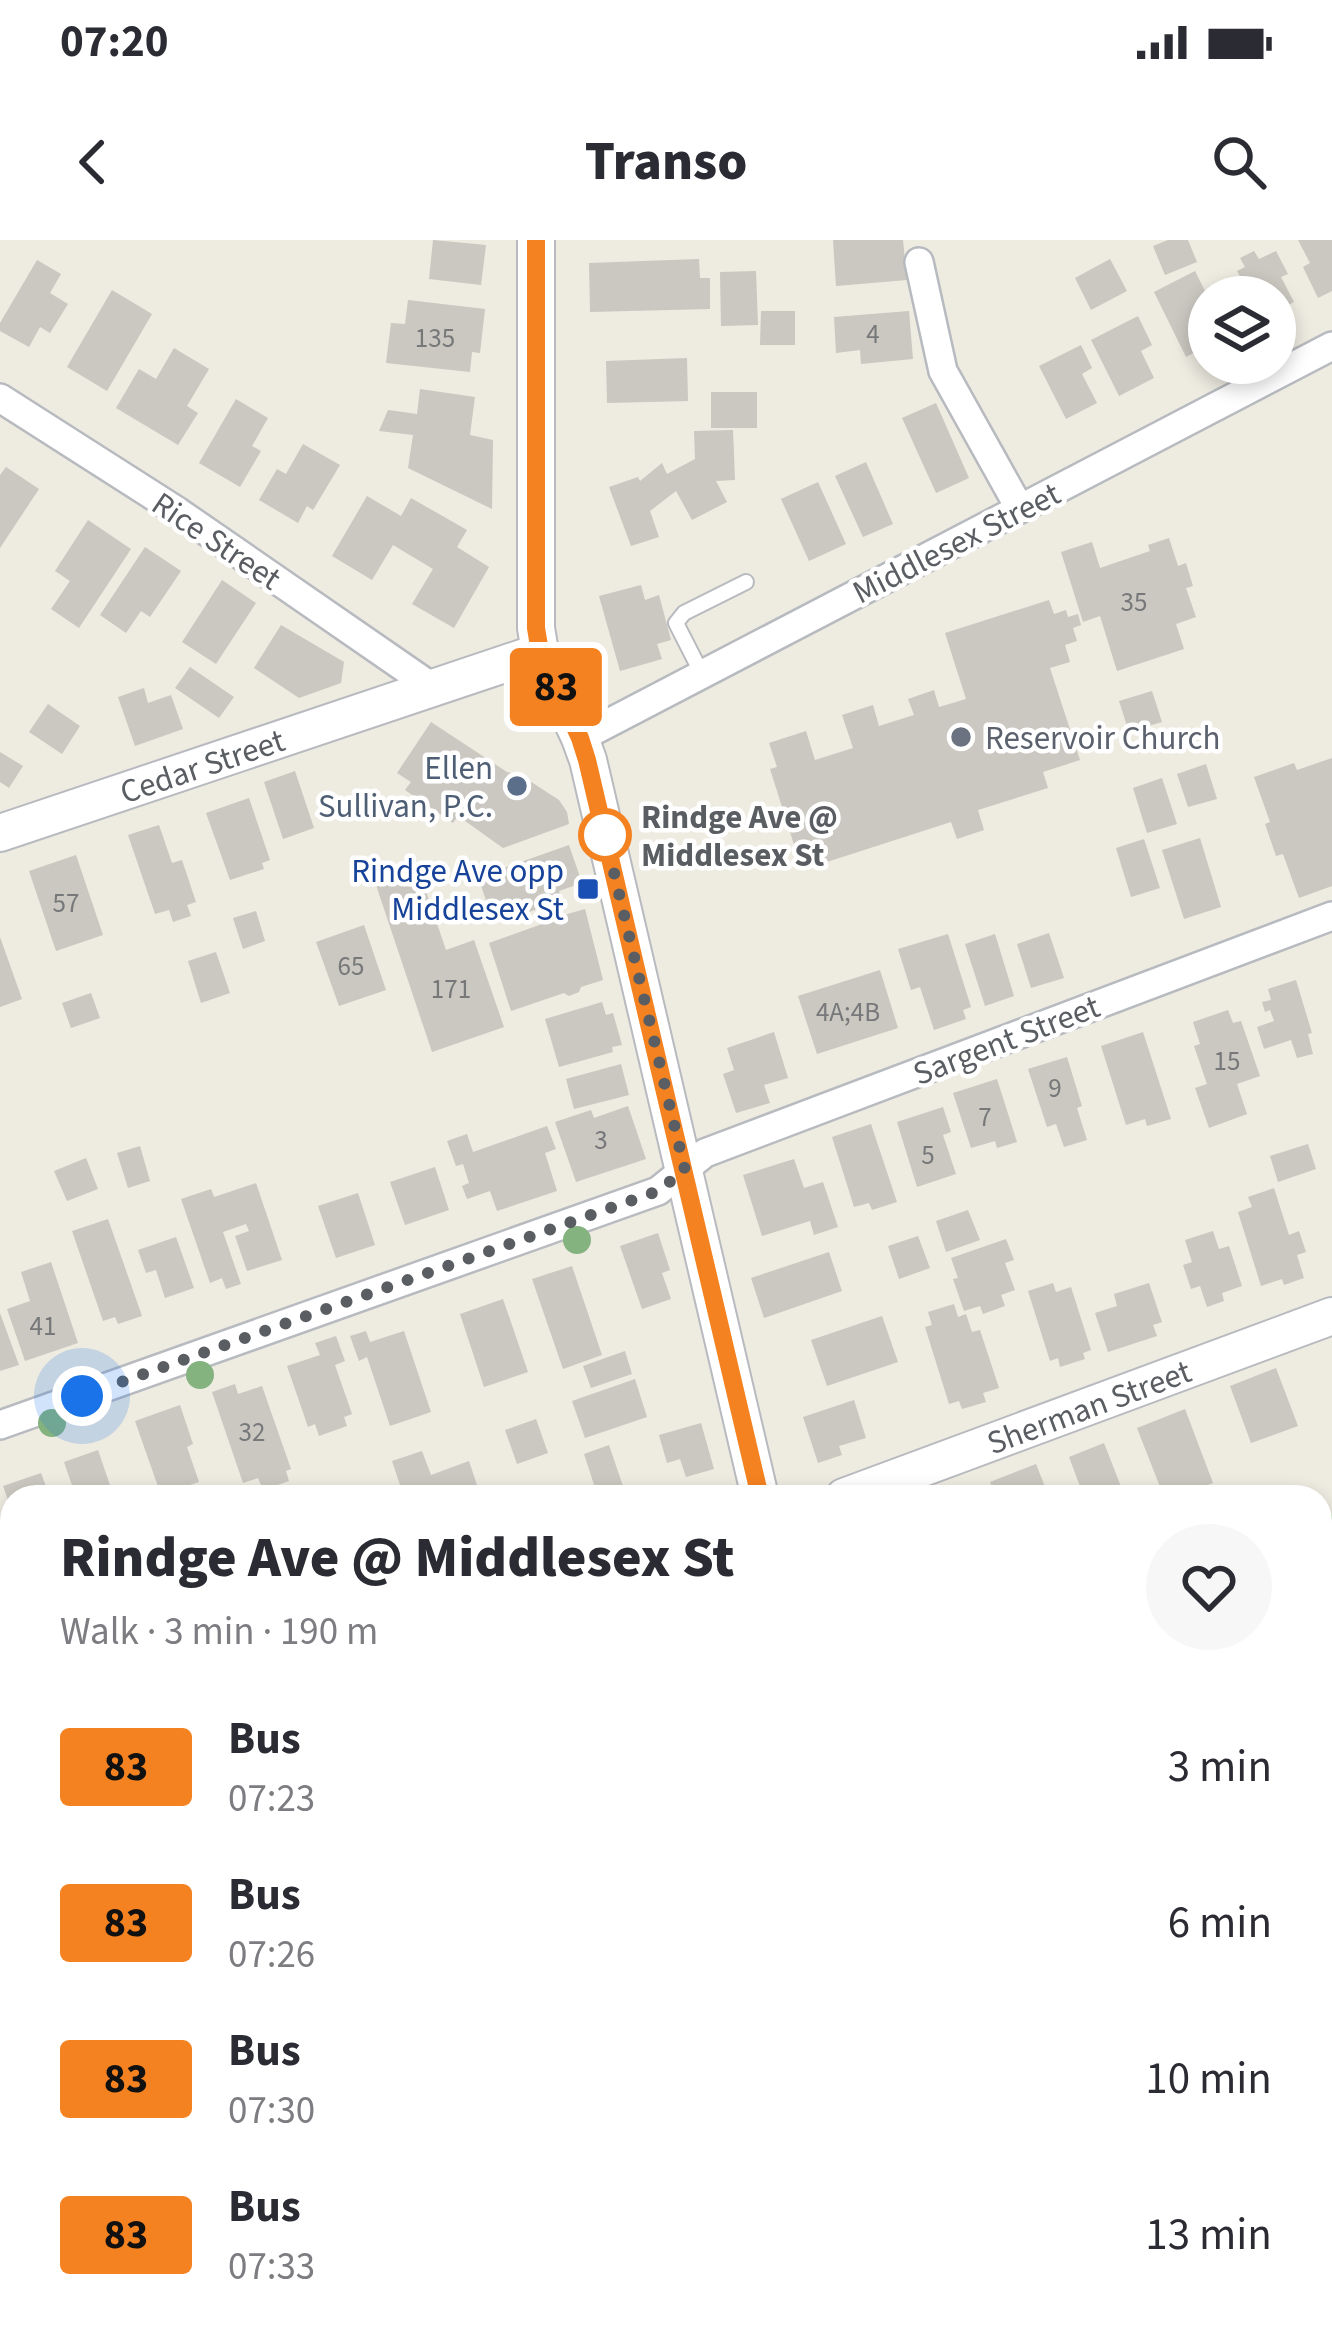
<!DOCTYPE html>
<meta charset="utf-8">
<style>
body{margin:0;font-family:"Source Sans 3",sans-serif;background:#f7f7f7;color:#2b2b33;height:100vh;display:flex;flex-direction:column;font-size:45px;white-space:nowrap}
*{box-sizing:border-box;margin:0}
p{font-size:39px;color:#7c7c81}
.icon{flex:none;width:66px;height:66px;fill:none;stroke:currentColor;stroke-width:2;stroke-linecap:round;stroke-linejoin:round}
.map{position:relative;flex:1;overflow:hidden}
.side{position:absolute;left:0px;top:1245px;width:1332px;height:855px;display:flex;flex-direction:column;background:#fff;border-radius:36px 36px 0 0;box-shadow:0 6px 18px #0003}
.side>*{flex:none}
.badge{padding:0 24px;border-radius:9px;font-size:42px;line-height:78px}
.fabs{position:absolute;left:1188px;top:36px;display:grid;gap:24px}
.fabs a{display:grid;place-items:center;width:108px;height:108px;border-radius:50%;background:#fff;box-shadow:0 6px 18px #0003;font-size:60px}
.you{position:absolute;width:60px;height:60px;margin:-30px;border:9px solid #fff;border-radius:50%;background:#1a73e8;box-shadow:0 0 0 18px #1a73e833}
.map>.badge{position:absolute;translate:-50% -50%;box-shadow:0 0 0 6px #fff}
.round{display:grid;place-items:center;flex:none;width:126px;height:126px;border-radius:63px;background:#f7f7f7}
.headline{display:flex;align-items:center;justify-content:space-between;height:204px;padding:0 60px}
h1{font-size:57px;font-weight:800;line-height:90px}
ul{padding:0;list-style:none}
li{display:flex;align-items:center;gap:36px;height:156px;padding:0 60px}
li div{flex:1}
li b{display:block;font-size:45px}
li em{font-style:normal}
li .badge{min-width:132px;font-weight:700;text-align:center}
.status{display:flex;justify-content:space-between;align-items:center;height:84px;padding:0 60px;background:#fff;direction:ltr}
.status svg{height:33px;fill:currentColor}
header{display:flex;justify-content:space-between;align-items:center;height:156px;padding:0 60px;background:#fff;font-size:54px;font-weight:800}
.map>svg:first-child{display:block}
</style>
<div class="status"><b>07:20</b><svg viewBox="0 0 49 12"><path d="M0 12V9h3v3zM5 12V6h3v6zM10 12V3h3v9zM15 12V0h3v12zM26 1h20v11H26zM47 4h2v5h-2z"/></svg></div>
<header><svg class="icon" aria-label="back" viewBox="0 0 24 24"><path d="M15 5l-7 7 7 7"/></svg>Transo<svg class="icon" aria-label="search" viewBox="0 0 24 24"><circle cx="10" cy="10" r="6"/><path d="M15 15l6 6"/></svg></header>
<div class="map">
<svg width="1332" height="2098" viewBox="0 0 1332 2098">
<rect width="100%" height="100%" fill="#eeebe1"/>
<path fill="#bde7bc" d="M1332 1274V1907L1320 1911V1278Z"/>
<g fill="#cbc7c1">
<path d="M433 0 486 5 481 45 429 39Z"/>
<path d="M833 0H903L907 40 836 46Z"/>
<path d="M1168 0H1188L1197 22 1165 35 1153 6Z"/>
<path d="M1298 0H1332V51L1318 58 1303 27 1310 23Z"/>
<path d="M1254 11 1259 19 1276 11 1288 34 1281 37 1294 62 1275 72V57H1251L1237 31 1245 27 1240 18Z"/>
<path d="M699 19 700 38H710V69L590 72 589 23Z"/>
<path d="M1110 19 1127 51 1091 70 1075 38Z"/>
<path d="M37 20 61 34 50 53 68 64 50 93 40 87 29 107 0 91V83Z"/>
<path d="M756 31 758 85 721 86 720 32Z"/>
<path d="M1195 31 1207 55 1215 51 1218 57H1209V105L1186 117 1154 52Z"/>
<path d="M112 50 152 74 107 151 67 127Z"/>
<path d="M408 60 485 69 480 113 472 112 470 132 386 123 391 83 405 84Z"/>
<path d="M761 71H795V105H760Z"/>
<path d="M909 71 913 119 861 124 860 110 836 113 834 77Z"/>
<path d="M1138 76 1152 105 1141 111 1154 138 1119 156 1091 100Z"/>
<path d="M1081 105 1092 128 1082 134 1097 163 1066 179 1039 126Z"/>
<path d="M174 108 209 129 187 166 198 173 178 205 116 168 139 129 156 139Z"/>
<path d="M687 118 688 161 607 163 606 121Z"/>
<path d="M420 149 475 157 470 195 493 200 492 269 408 228 413 195 379 191 388 170 417 174Z"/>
<rect x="711" y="152" width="46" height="36"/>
<path d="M236 159 268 178 252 206 261 211 240 247 199 223Z"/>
<path d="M936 163 969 238 936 253 902 178Z"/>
<path d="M733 190 735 240 716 241 727 262 692 280 676 251 650 271 659 297 631 306 609 247 638 237 640 241 662 223 667 234 695 219 694 191Z"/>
<path d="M303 204 340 225 313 270 307 266 298 283 259 260 277 229 286 234Z"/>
<path d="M866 222 893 284 863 297 835 236Z"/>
<path d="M6 227 39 249 0 308V235Z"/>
<path d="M818 242 846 304 809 321 781 259Z"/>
<path d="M367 256 401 276 411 258 467 290 457 307 489 327 454 388 412 364 433 329 393 305 372 340 332 316Z"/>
<path d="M88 280 131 309 79 388 51 369 70 341 55 331Z"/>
<path d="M1169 298 1178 326 1186 323 1193 346 1186 348 1196 377 1176 384 1184 409 1117 431 1100 376 1083 382 1061 312 1092 302 1100 328 1150 311 1148 305Z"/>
<path d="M145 307 181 331 150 377 141 371 126 393 100 375Z"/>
<path d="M222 340 256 363 216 424 182 402Z"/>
<path d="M641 345 645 360 659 355 671 400 657 404 662 419 620 431 599 356Z"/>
<path d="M1049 360 1054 374 1066 370 1068 377 1078 374 1081 385 1073 388 1077 401 1065 405 1070 422 1050 428 1080 520 1043 532 1048 548 978 570 984 590 957 599 951 582 802 630 770 529 777 527 769 503 806 491 815 520 853 508 842 475 873 465 879 486 914 475 908 459 934 450 939 467 966 459 945 393Z"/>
<path d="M281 385 344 422 341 443 299 458 254 428Z"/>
<path d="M190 427 234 457 219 478 175 448Z"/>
<path d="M144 448 148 463 171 455 183 489 135 506 118 457Z"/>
<path d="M1152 451 1162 482 1129 492 1119 461Z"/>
<path d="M48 464 80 486 62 514 29 492Z"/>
<path d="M431 482 507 532 522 536 559 560 567 572 569 584 503 608 458 576 453 583 405 550 411 542 397 533Z"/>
<path d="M0 512 23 526 9 548 0 542Z"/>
<path d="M1332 518V646L1299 658 1283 614 1276 616 1265 584 1270 582 1254 537 1294 523 1297 530Z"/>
<path d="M1206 524 1217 559 1188 567 1177 534Z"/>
<path d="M295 531 314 588 283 599 264 542Z"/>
<path d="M1162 538 1177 584 1147 593 1133 548Z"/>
<path d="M249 558 270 620 262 623 264 629 230 640 206 573Z"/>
<path d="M159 585 172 623 182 620 196 662 187 665 191 676 173 682 169 670 155 674 128 595Z"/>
<path d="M1200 598 1221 667 1184 679 1162 610Z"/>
<path d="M1144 599 1160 648 1131 657 1116 608Z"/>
<path d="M569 605 582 643 559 651 563 661 519 675 516 666 498 672 496 663 488 666 478 637Z"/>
<path d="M76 615 103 695 56 711 29 631Z"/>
<path d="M419 631 446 710 474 700 504 787 432 812 376 645Z"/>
<path d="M585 669 603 740 581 747 579 752 569 756 564 753 511 771 489 703 542 684 545 678 557 674 564 675Z"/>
<path d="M256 671 265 701 243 709 233 678Z"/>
<path d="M364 685 386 750 339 766 316 702Z"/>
<path d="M1049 693 1064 738 1031 748 1017 704Z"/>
<path d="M948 694 971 767 963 770 966 779 934 790 920 747 911 750 898 709Z"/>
<path d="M995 694 1014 756 985 766 965 704Z"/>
<path d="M0 697 22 759 0 767Z"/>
<path d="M216 712 230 753 201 763 188 721Z"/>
<path d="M880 730 898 788 817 814 798 756Z"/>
<path d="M1296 740 1312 793 1308 794 1313 814 1297 818 1291 800 1264 809 1257 787 1274 781 1270 770 1265 772 1262 762 1271 760 1268 749Z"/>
<path d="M91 753 100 778 71 788 62 763Z"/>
<path d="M602 762 606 775 613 773 622 805 612 807 613 812 559 827 545 779Z"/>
<path d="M1228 770 1233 783 1241 781 1260 836 1237 844 1247 874 1209 888 1195 848 1207 844 1194 806 1200 804 1193 782Z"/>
<path d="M774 792 788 838 764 845 770 863 736 873 723 834 734 830 727 808Z"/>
<path d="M1143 792 1171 879 1147 886 1145 879 1126 885 1101 806Z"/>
<path d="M1067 817 1082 866 1077 868 1087 900 1064 907 1056 884 1047 887 1028 829Z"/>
<path d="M621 824 629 855 574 869 566 839Z"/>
<path d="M997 839 1017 902 997 908 995 901 971 908 953 853Z"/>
<path d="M628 866 646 919 576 942 555 882 591 870 594 878Z"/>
<path d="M943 867 951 892 943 895 956 934 917 947 897 882Z"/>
<path d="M871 884 897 962 872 970 869 963 854 967 832 897Z"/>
<path d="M547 886 556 909 545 913 557 951 497 971 490 951 467 959 462 946 469 943 463 924 456 926 447 901 467 894 473 912Z"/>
<path d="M1308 904 1316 929 1278 942 1270 916Z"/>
<path d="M140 906 150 941 128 948 117 913Z"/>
<path d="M86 918 98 949 67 961 54 931Z"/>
<path d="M794 919 804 948 823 942 838 987 814 995 810 981 762 996 743 935Z"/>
<path d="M435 927 449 970 405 985 390 942Z"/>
<path d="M256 943 282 1020 247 1031 235 996 249 991 246 984 223 992 241 1044 226 1049 222 1038 210 1043 181 959 211 949 214 957Z"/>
<path d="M1274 948 1289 995 1299 991 1306 1012 1297 1015 1304 1038 1284 1045 1282 1039 1261 1046 1238 972 1252 967 1248 957Z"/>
<path d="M358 953 375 1005 336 1018 318 966Z"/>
<path d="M968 970 980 1000 946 1012 936 981Z"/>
<path d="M108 979 142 1076 118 1084 115 1077 103 1081 72 991Z"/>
<path d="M1213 991 1219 1009 1229 1006 1242 1046 1222 1053 1224 1061 1207 1067 1200 1046 1191 1049 1183 1025 1192 1022 1185 1000Z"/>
<path d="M658 993 670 1030 662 1033 671 1059 642 1069 620 1006Z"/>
<path d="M918 996 930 1028 899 1039 888 1006Z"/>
<path d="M176 997 194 1048 165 1058 156 1030 146 1033 138 1010Z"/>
<path d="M1006 999 1014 1020 1005 1023 1015 1050 1001 1055 1005 1066 983 1074 980 1066 964 1071 953 1039 958 1038 951 1018Z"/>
<path d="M829 1012 842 1051 764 1078 751 1038Z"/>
<path d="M51 1022 78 1103 25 1121 7 1069 30 1061 21 1032Z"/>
<path d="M572 1026 602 1115 563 1129 532 1039Z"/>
<path d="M1053 1043 1056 1052 1071 1047 1091 1110 1083 1113 1085 1119 1060 1127 1058 1118 1050 1121 1028 1051Z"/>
<path d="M1149 1043 1162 1082 1153 1085 1157 1096 1108 1112 1095 1073 1117 1066 1114 1054Z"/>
<path d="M503 1059 528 1132 484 1147 460 1074Z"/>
<path d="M954 1064 958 1077 966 1074 972 1092 980 1090 999 1148 983 1153 986 1162 962 1169 959 1161 949 1164 925 1087 932 1085 928 1072Z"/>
<path d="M0 1073 19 1125 0 1131Z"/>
<path d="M882 1076 898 1122 827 1146 811 1100Z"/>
<path d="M366 1091 370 1102 404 1091 431 1172 390 1186 367 1117 359 1121 350 1096Z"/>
<path d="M336 1096 345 1121 335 1125 352 1174 344 1177 347 1186 319 1196 315 1184 308 1187 287 1126 320 1115 315 1103Z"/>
<path d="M625 1111 632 1134 591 1148 583 1126Z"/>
<path d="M1276 1128 1298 1186 1251 1203 1230 1146Z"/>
<path d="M635 1139 647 1177 585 1198 572 1161Z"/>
<path d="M235 1144 238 1154 262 1146 291 1229 286 1231 289 1241 263 1250 258 1238 243 1243 212 1152Z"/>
<path d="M854 1160 866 1198 839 1206 842 1215 818 1223 803 1177Z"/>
<path d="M180 1165 193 1204 187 1207 199 1242 161 1255 135 1181Z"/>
<path d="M1185 1169 1213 1243 1175 1257H1164L1137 1188Z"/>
<path d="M536 1179 548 1213 517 1224 505 1190Z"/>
<path d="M701 1183 714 1229 686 1237 680 1219 667 1223 659 1195Z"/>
<path d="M1104 1203 1125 1257H1084L1069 1217Z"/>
<path d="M609 1205 626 1255 598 1257 584 1214Z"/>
<path d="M98 1210 114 1257H76L64 1222Z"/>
<path d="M422 1211 431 1235 469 1221 480 1254 472 1257H404L392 1221Z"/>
<path d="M1036 1224 1049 1257H995L990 1242Z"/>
<path d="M41 1233 50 1257H12L11 1268 3 1246Z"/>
<path d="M8 1371 12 1384V1414L0 1419V1373Z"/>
<path d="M1332 1947V1998L1320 2002V1952Z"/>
<path d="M12 2016V2082L0 2087V2020Z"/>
<path d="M353 2088H393L396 2098H356Z"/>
<path d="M436 2088H480L483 2098H439Z"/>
<path d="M858 2088H898L900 2095 911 2091 913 2098H831Z"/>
<path d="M1011 2088H1123L1126 2098H1021L1020 2093 1013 2095Z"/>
</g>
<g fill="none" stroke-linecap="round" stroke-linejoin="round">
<g stroke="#b7babf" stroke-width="18">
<g id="service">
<path d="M702 434 676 383 684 373 746 342"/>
<path d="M1320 1587 1332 1583"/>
</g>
</g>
<g stroke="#b7babf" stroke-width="32">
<g id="minor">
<path d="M919 22 943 131 1020 269"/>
<path d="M0 158 177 271 432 447"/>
<path d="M580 498 1332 106"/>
<path d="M0 1185 658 951 705 913 1332 676"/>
<path d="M0 1669 12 1665"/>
<path d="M140 2098 168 2088"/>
</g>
</g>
<g stroke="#b7babf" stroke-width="40">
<g id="tertiary">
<path d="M536 0V388L540 412 580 498 588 520 760 1257"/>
<path id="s1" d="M0 593 540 412"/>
<path id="s2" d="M844 1257 1332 1076"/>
<path d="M960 2088 962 2098"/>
</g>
</g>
<use href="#service" stroke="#fff" stroke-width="14"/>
<use href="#minor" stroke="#fff" stroke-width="27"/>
<use href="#tertiary" stroke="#fff" stroke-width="36"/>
</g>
<g fill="#85b380">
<circle cx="577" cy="1000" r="14"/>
<circle cx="200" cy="1135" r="14"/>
<circle cx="52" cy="1183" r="14"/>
</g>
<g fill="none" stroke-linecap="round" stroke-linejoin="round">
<g stroke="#fff" stroke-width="27">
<path id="line" d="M536 0V388L540 412 580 498 587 520 760 1257"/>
</g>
<use href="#line" stroke="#f58220" stroke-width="18"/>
<path stroke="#5a5e63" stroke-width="12" stroke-dasharray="0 21.6" d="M82 1156 658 951 685 930 605 595"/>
</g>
<circle fill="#6b7280" stroke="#fff" stroke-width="4.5" cx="961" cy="497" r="12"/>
<circle fill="#5c6f8a" stroke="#fff" stroke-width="4.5" cx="517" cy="546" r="12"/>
<circle fill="#fff" stroke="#f58220" stroke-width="6" cx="605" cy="595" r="24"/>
<rect fill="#1a4fb4" stroke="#fff" stroke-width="4.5" x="576" y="637" width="24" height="24" rx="6"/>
<g text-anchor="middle" stroke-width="9" stroke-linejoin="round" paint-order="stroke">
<g font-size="27" fill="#76787a">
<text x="873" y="103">4</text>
<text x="435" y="107">135</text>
<text x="1134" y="371">35</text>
<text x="66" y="672">57</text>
<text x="351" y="735">65</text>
<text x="451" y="758">171</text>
<text x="848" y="781">4A;4B</text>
<text x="1227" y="830">15</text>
<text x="1055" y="857">9</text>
<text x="985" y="886">7</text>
<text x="601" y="909">3</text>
<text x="928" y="924">5</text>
<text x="43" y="1095">41</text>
<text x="252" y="1201">32</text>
</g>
<g font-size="33" fill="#5a5e63" stroke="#fff">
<text transform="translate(217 300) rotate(34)" y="12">Rice Street</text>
<text transform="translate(956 302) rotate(-27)" y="12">Middlesex Street</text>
<text dy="12" stroke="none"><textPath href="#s1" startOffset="213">Cedar Street</textPath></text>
<text transform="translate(1006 799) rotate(-21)" y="12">Sargent Street</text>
<text dy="12" stroke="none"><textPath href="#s2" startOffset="261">Sherman Street</textPath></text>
</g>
<g font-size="33" fill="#5b616d" stroke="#fff" text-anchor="start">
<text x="985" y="509">Reservoir Church</text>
</g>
<g font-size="33" fill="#4e5e75" stroke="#fff" text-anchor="end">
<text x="493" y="539">Ellen<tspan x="493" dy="38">Sullivan, P.C.</tspan></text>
</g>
<g font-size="33" font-weight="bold" fill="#5a5e63" stroke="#fff" text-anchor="start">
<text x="641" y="588">Rindge Ave @<tspan x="641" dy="38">Middlesex St</tspan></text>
</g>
<g font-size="33" fill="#164399" stroke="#fff" text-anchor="end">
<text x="564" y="642">Rindge Ave opp<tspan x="564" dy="38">Middlesex St</tspan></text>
</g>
</g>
</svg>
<div class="fabs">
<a><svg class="icon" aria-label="layers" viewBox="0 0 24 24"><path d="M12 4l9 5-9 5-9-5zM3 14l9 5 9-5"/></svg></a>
</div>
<div class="you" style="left:82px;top:1156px"></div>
<b class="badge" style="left:556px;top:447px;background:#f58220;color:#111">83</b>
<section class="side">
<div class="headline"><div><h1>Rindge Ave @ Middlesex St</h1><p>Walk · 3 min · 190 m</p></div><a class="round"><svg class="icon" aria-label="heart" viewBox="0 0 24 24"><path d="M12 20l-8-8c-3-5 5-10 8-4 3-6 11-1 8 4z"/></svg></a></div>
<ul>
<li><span class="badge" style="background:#f58220;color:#111">83</span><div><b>Bus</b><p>07:23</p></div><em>3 min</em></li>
<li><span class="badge" style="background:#f58220;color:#111">83</span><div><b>Bus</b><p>07:26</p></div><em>6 min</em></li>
<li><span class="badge" style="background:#f58220;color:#111">83</span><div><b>Bus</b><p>07:30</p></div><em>10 min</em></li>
<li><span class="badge" style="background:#f58220;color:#111">83</span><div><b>Bus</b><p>07:33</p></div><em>13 min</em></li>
</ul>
</section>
</div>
